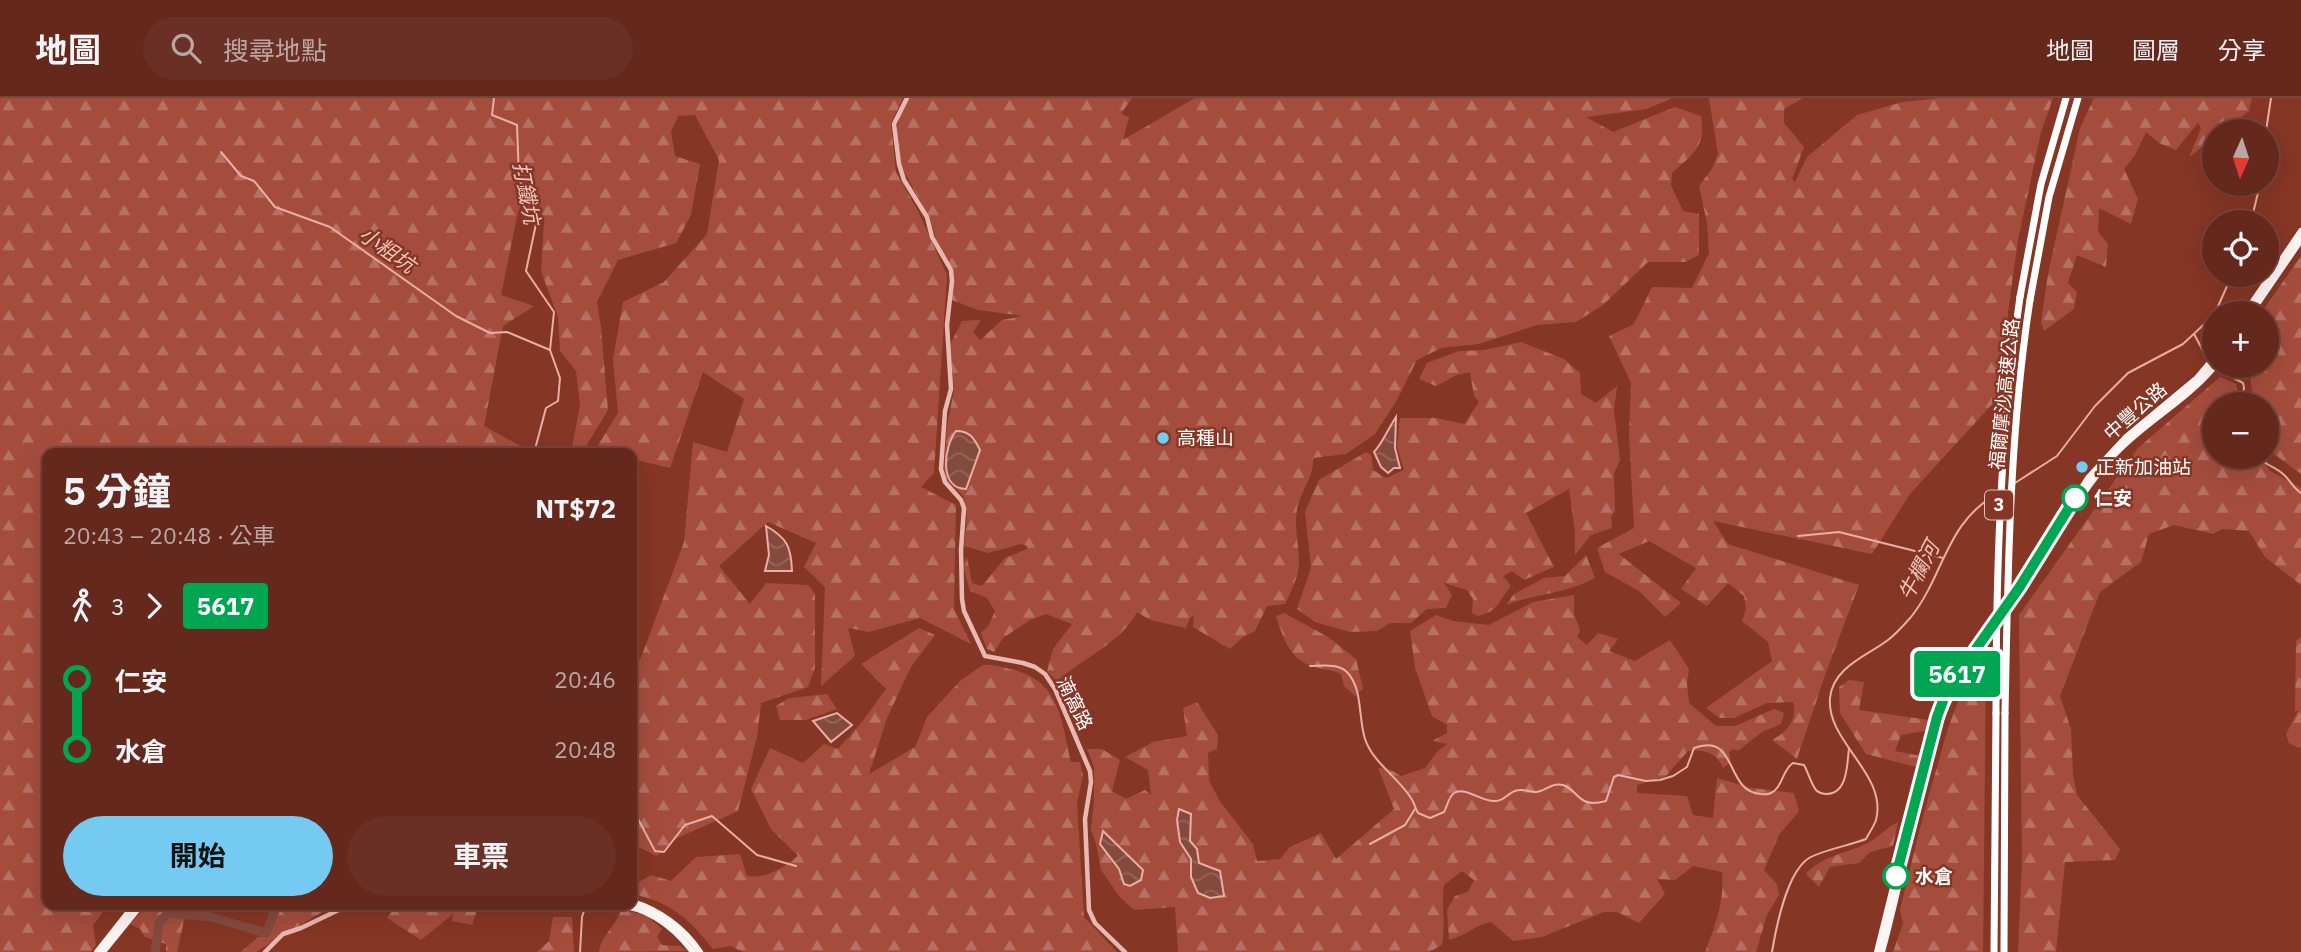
<!DOCTYPE html>
<html lang="zh-TW">
<meta charset="utf-8">
<style>
body{margin:0;font-family:"IBM Plex Sans","Noto Sans TC",sans-serif;background:#6a3025;color:#f1f3f6;height:100vh;display:flex;flex-direction:column;font-size:26px;white-space:nowrap}
*{box-sizing:border-box;margin:0}
p{font-size:23px;color:#bba6a3}
.icon{flex:none;width:38px;height:38px;fill:none;stroke:currentColor;stroke-width:2;stroke-linecap:round;stroke-linejoin:round}
.map{position:relative;flex:1;overflow:hidden}
.details{position:absolute;left:42px;top:350px;width:595px;height:462px;display:flex;flex-direction:column;background:#64281c;border-radius:14px;box-shadow:0 7px 28px #0002,0 0 0 2px #78443b}
.details>*{flex:none}
.badge{padding:0 14px;border-radius:5px;font-size:24px;line-height:46px}
.needle{width:46px;rotate:183deg}
.buttons{position:absolute;left:2202px;top:21px;display:grid;gap:14px}
.buttons a{display:grid;place-items:center;width:77px;height:77px;border-radius:50%;background:#64281c;box-shadow:0 7px 28px #0002,0 0 0 2px #78443b;font-size:35px}
.map>.badge{position:absolute;translate:-50% -50%;box-shadow:0 0 0 4px #fff}
.legs{display:flex;align-items:center;gap:10px;height:77px;padding:0 21px;font-size:23px}
.legs p{margin-inline-start:auto}
.head{display:flex;align-items:center;justify-content:space-between;height:119px;padding:0 21px}
h1{font-size:38px;font-weight:700;line-height:52px}
.action{display:flex;gap:14px;margin-top:auto;padding:14px 21px}
.action a{flex:1;height:80px;border-radius:42px;background:#75caf2;color:#111;font-size:28px;font-weight:700;line-height:80px;text-align:center}
.action a+a{background:#6a3025;color:#f1f3f6}
ul{padding:0 21px;list-style:none}
li{display:flex;align-items:center;gap:24px;height:70px;font-size:26px}
li i{display:grid;place-items:center;width:10px;height:100%;margin:0 9px;background:currentColor}
li i::after{content:'';width:18px;height:18px;margin:-9px;border:5px solid;border-radius:50%;background:#64281c}
li p{margin-inline-start:auto}
li:first-child i{background:linear-gradient(#0000 50%,currentColor 0)}
li:last-child i{background:linear-gradient(currentColor 50%,#0000 0)}
header{display:flex;align-items:center;gap:42px;box-sizing:border-box;height:98px;padding:0 35px;background:#64281c;border-bottom:2px solid #78443b}
header strong{font-size:33px}
nav{display:flex;gap:38px;margin-inline-start:auto;font-size:24px}
.search{width:490px;height:63px;background:#6a3025;display:flex;align-items:center;gap:18px;box-sizing:border-box;padding:0 24px;border-radius:38px;color:#bba6a3;font-size:26px}
.map>svg:first-child{display:block}
</style>
<header>
<strong>地圖</strong>
<div class="search"><svg class="icon" aria-label="search" viewBox="0 0 24 24"><circle cx="10" cy="10" r="6"/><path d="M15 15l6 6"/></svg>搜尋地點</div>
<nav><a>地圖</a><a>圖層</a><a>分享</a></nav>
</header>
<div class="map">
<svg width="2301" height="854" viewBox="0 0 2301 854">
<defs>
<pattern id="forest-firs" width="22" height="20" patternUnits="userSpaceOnUse" patternTransform="scale(1.75)"><rect width="22" height="20" fill="#a54d3d"/><path d="M5 1l3.5 6h-7zM16 11l3.5 6h-7z" fill="#b77164"/></pattern>
<pattern id="water-waves" width="16" height="10" patternUnits="userSpaceOnUse" patternTransform="scale(1.75)"><rect width="16" height="10" fill="#854a3e"/><path d="M0 5q4-4 8 0t8 0" fill="none" stroke="#97655b"/></pattern>
</defs>
<rect width="100%" height="100%" fill="#863625"/>
<g fill="url(#forest-firs)">
<path d="M0 0H903L891 25 896 74 917 111 947 177 934 375 921 389 956 407 954 511 971 546 920 520 869 534 848 530 855 558 821 588 825 489 804 469 816 445 768 424 719 468 750 506 766 485 808 487 815 496V570L808 589 761 605 757 639 738 713 675 741 657 758 632 746V564L640 562 684 444 693 344 727 354 744 301 703 274 670 370 632 361V355H593L618 315 613 261 623 204 664 184 707 136 719 62 695 17 678 18 671 34 675 58 700 66 691 117 676 145 618 162 597 204 601 229 608 312 582 355H571L580 307 576 273 560 253 558 219 541 173 544 125 531 79 518 114 501 197 534 208 503 228 484 328 528 352 525 355H47V807H108L93 827 96 847 91 854H0Z"/>
<path d="M909 0H1132L1121 16 1129 19 1123 42 1195 0H1672L1647 11 1586 19 1613 34 1675 9 1701 18C1706 49 1694 55 1672 75L1671 87 1683 113 1699 116V157L1685 164H1648L1603 207 1576 224 1537 227 1479 246 1441 250 1417 262 1397 302 1375 336 1346 356 1313 360C1314 380 1301 392 1297 411 1294 428 1298 443 1299 460 1300 476 1292 492 1285 506L1267 508 1255 533 1243 539 1230 551 1193 529 1194 517 1190 520 1186 530 1150 522 1137 514C1123 543 1082 561 1057 583L1047 573 1053 551 1072 526 1046 516 1030 522 1003 540 994 554 987 551 981 535 989 527 995 513 987 500 970 493 963 467 967 459 972 485 982 488 1005 460 1027 451V448L1021 446 988 455 964 448 967 420 964 399 946 381 944 371 947 327 954 293 950 247 962 223 981 222 973 234 980 242 1002 222 1023 218 978 212 952 202 953 173 936 141 930 121 901 68 897 30 900 17Z"/>
<path d="M1709 0H1803L1784 11V25L1804 49 1792 81 1795 84 1807 59 1857 17 1903 4 1939 0H2053L2041 34 2018 142 1996 302 1910 396 1872 456 1713 423 1728 446 1859 487 1825 577 1797 661 1772 642C1787 634 1798 622 1793 604L1767 605 1734 620H1720L1706 610 1772 563 1768 544 1742 523 1746 511 1744 498 1728 485 1707 508 1681 491 1696 470 1649 443 1619 456 1681 505 1665 519 1639 493 1605 474 1597 450 1634 430 1629 336 1631 285 1609 238 1634 226 1652 189 1692 190 1709 155 1707 125 1699 88 1712 71 1718 56Z"/>
<path d="M2094 0H2252L2249 13 2222 33H2214V40L2189 59 2201 30 2198 25 2176 52 2159 45 2146 34 2135 57 2124 71 2138 101 2131 126 2099 110 2098 134 2108 146 2106 169 2077 157 2068 185 2077 194 2074 211 2044 233 2041 224 2048 176 2080 30Z"/>
<path d="M2301 158V376L2274 356 2266 333V306H2256L2252 294 2249 268H2266V215H2261Z"/>
<path d="M1521 244 1564 261 1580 275 1581 296 1596 305 1617 288 1614 312 1620 362 1614 376 1615 413 1611 419 1612 430 1591 437 1575 457V434L1569 391 1526 415 1554 469 1524 482 1512 473 1503 478 1511 488C1499 502 1498 515 1477 518L1472 515 1473 501 1467 492 1444 485 1452 497 1446 510 1427 511 1411 525H1390L1377 533 1350 534 1315 524 1297 511 1311 470 1305 414 1319 382 1366 354 1371 357 1373 372 1386 380 1404 372 1397 349 1400 320H1436L1464 326 1479 304 1474 298 1470 274 1457 277 1436 288 1419 281 1427 265 1459 253 1484 252Z"/>
<path d="M2220 279 2236 286 2238 297 2229 302 2228 306H2214V359H2261L2270 373 2301 390V487L2265 459 2249 433 2222 431 2213 436 2174 427 2149 436 2141 464 2100 494 2060 598 2071 631 2073 677 2077 697 2120 751 2115 762 2065 764 2056 854H2018L2022 762 2019 517 2138 350Z"/>
<path d="M1586 457 1595 480C1568 495 1535 496 1506 507L1514 496 1544 480 1565 478Z"/>
<path d="M1574 497V516L1580 532 1577 539 1587 547 1598 535 1618 541 1609 553 1635 563 1670 542 1689 571 1687 586 1689 605 1716 628H1735L1774 611 1784 615 1781 626 1762 634 1738 653 1733 651 1729 654 1731 664 1723 670C1716 654 1704 651 1688 653L1665 679 1637 687V695L1687 698 1693 717 1713 720 1717 680 1751 690 1794 695 1799 713 1779 737 1764 772 1777 786 1779 797 1767 817 1756 854H1705C1715 829 1725 801 1722 774L1693 768 1675 782 1657 781 1665 796 1639 825 1617 814H1604L1542 839 1513 843 1491 824C1475 827 1465 838 1449 842L1447 812 1455 798 1468 794 1474 782 1462 773 1444 787C1441 807 1446 826 1442 847L1429 854H1178L1175 809 1134 812 1119 798 1101 772 1096 745 1091 732 1094 702V669L1087 651H1102L1120 662 1112 693 1126 701 1145 692 1151 697 1148 672 1125 659 1153 644 1187 638 1183 610 1197 604 1218 637 1217 651 1208 655 1209 682 1219 702 1253 746 1257 763 1280 761 1290 749 1321 735 1336 761 1394 711 1378 670 1389 671 1401 678 1425 670 1437 654 1447 646 1432 643 1447 635V627L1432 618 1415 570 1410 533 1436 517 1453 523 1489 527 1533 504Z"/>
<path d="M1284 515 1328 539 1356 561 1363 591 1355 598 1344 588 1341 576C1330 571 1319 571 1309 567 1288 558 1283 539 1276 518Z"/>
<path d="M919 530 935 537 911 569 887 620 869 676 915 649 927 619 960 583 983 567C992 566 1001 569 1010 571 1060 582 1061 621 1071 664H1080L1083 678 1077 705 1084 819 1117 854H743L731 848 713 851C688 820 671 804 632 796V788L651 777 671 783 696 759 740 756 747 778C767 781 782 770 798 758L771 731 751 691 770 650 803 665 824 646 838 651 861 625 886 591 861 566Z"/>
<path d="M2301 538V649L2299 650 2289 645 2286 636 2298 613H2295L2296 543Z"/>
<path d="M1986 562 1983 854H1893L1903 825 1900 812C1912 762 1924 712 1939 662 1949 627 1959 588 1986 562Z"/>
<path d="M1849 582 1864 584 1859 612 1929 622 1925 633 1901 637 1895 653 1921 658 1916 669 1866 656 1840 615 1839 589Z"/>
<path d="M827 596 837 611 806 622H780L776 608 789 600Z"/>
<path d="M1898 724 1893 748 1870 754 1859 765 1830 769 1819 789 1806 776C1823 756 1849 756 1871 743 1881 737 1887 729 1898 724Z"/>
<path d="M147 807H200L185 818 177 854H166V846L145 839 140 831 130 826Z"/>
<path d="M282 807H319L322 814 256 854H241L258 839 269 837Z"/>
<path d="M397 807H479L472 827 452 823 453 816 421 842 387 820Z"/>
<path d="M621 811 647 818 662 831 657 839 662 847 680 848 687 853 599 854C601 837 617 828 621 811Z"/>
<path d="M553 819H572L574 854H537L549 843Z"/>
</g>
<g fill="url(#water-waves)" stroke="#e9aea5" stroke-width="2">
<path d="M1396 319 1395 350 1400 370H1394L1388 375 1381 369 1374 354C1382 346 1388 331 1396 319Z"/>
<path d="M956 333C970 333 974 340 980 352L966 391C938 390 944 348 956 333Z"/>
<path d="M766 428C787 440 791 448 792 473H765L769 457Z"/>
<path d="M837 615 852 627 831 644 813 623Z"/>
<path d="M1179 711 1191 716 1190 743 1197 751 1199 765 1220 773 1224 798 1210 800 1198 795 1191 779V761L1180 744 1177 722Z"/>
<path d="M1103 733 1143 772 1141 782 1130 788 1124 786 1119 771 1100 746Z"/>
</g>
<g fill="none" stroke-linecap="round" stroke-linejoin="round">
<g stroke="#e9aea5" stroke-width="2">
<path d="M494 0 492 17 517 27 519 80 536 126 526 173 554 214 550 252 560 280 558 303 546 310 534 355"/>
<path d="M2266 33 2271 0"/>
<path d="M221 54 241 78 254 83 275 109 330 129 456 218 490 235 507 234 550 252"/>
<path d="M2251 124 2260 86"/>
<path d="M2215 215 2232 177"/>
<path d="M2194 236 2208 262"/>
<path d="M2217 271 2243 285C2247 298 2238 298 2231 306"/>
<path d="M2259 359C2266 368 2276 369 2284 377 2291 383 2293 390 2301 395"/>
<path d="M2015 385 2057 358 2095 308 2128 275 2183 246 2214 217"/>
<path d="M1798 438 1839 434 1943 460"/>
<path d="M1310 568C1321 568 1338 565 1347 574 1363 591 1358 619 1365 641 1373 665 1398 679 1411 700 1414 704 1415 710 1418 715L1430 720 1444 714C1447 709 1449 698 1454 695 1465 688 1483 705 1496 703 1504 703 1508 695 1515 693 1522 690 1529 694 1536 694 1545 693 1553 684 1563 687 1579 692 1577 711 1606 703L1614 679 1618 677 1646 683 1660 682 1673 678 1687 669 1694 650C1739 634 1724 694 1761 696 1766 696 1767 697 1771 695 1783 689 1782 672 1793 665L1804 667C1808 674 1811 686 1816 692 1819 695 1822 696 1827 696 1848 695 1847 666 1849 650"/>
<path d="M632 686 637 719 655 753 664 754 685 727 712 718 757 757 796 768"/>
<path d="M1370 746 1405 727 1415 711"/>
<path d="M580 854 582 819 585 810"/>
<path d="M1772 854C1776 830 1787 774 1809 760 1820 753 1851 747 1866 741 1869 735 1874 728 1876 722 1888 676 1826 644 1830 600 1833 569 1867 558 1888 542 1896 536 1904 527 1911 519 1945 476 1945 425 1998 395"/>
</g>
<path stroke="#854a3e" stroke-width="9" d="M155 854 159 825 168 815 211 819 266 835 277 807"/>
<g stroke="#e8b9b0" stroke-width="4.5">
<path d="M907 0 894 26 899 66 904 82 927 119 932 139 951 172 952 183 947 227 951 291 945 313 941 371 945 384 961 402 964 410 961 452 962 501 964 513 985 558 1023 565 1035 569 1045 576 1055 591 1090 673 1091 684 1085 721 1089 812 1095 825 1125 854"/>
<path d="M265 854 283 836 301 830 349 807"/>
</g>
<g stroke="#fef5f3" stroke-width="6">
<path d="M2245 215 2301 133"/>
<path d="M2251 215 2301 142"/>
<path d="M632 804C659 812 684 830 700 854"/>
<path d="M539 807 570 809 607 807"/>
<path d="M616 807C648 809 674 829 693 854"/>
<path d="M97 854 134 807"/>
<path d="M103 854 141 807"/>
<path d="M1877 854 1923 668 1947 591 2019 490 2088 380 2126 339 2197 280 2214 260"/>
<path d="M1882 854C1903 777 1916 698 1941 622 1958 573 1995 535 2023 492 2053 447 2078 395 2115 356 2146 323 2186 303 2215 268"/>
</g>
<g stroke="#fff" stroke-width="7">
<path d="M2020 199 2041 86 2066 0"/>
<path d="M2030 202 2049 99 2078 0"/>
<path d="M1994 854 1996 615"/>
<path d="M2004 854 2005 615"/>
</g>
<g stroke="#fff" stroke-width="7">
<path d="M1996 615C1996 476 2000 337 2020 199"/>
<path d="M2005 615C2008 476 2009 339 2030 202"/>
</g>
</g>
<g fill="none" stroke-linecap="round" stroke-linejoin="round">
<g stroke="#fff" stroke-width="16">
<path id="line-1" d="M1896 778 1937 619 1947 592 2019 490 2075 400"/>
</g>
<use href="#line-1" stroke="#00a651" stroke-width="10"/>
</g>
<g fill="#75caf2" stroke="#863625" stroke-width="2.5">
<circle cx="1163" cy="340" r="7"/>
<circle cx="2082" cy="369" r="7"/>
</g>
<g fill="#fff" stroke="#00a651" stroke-width="3.5">
<circle cx="2075" cy="400" r="12"/>
<circle cx="1896" cy="778" r="12"/>
</g>
<g text-anchor="middle" stroke-width="5" stroke-linejoin="round" paint-order="stroke">
<rect fill="#863625" stroke="#dbc3be" stroke-width="2" x="1985" y="392.5" width="28" height="29" rx="5"/>
<g font-size="18" font-weight="bold" fill="#fff">
<text x="1999" y="413">3</text>
</g>
<g font-size="19" fill="#fff" stroke="#863625">
<text transform="translate(2004 296) rotate(-84)" y="7">福爾摩沙高速公路</text>
<text transform="translate(2135 313) rotate(-41)" y="7">中豐公路</text>
<text transform="translate(1075 605) rotate(64)" y="7">湳窩路</text>
</g>
<g font-size="19" fill="#fff" stroke="#863625" text-anchor="start">
<text x="1177" y="347">高種山</text>
<text x="2096" y="376">正新加油站</text>
</g>
<g font-size="19" font-weight="bold" fill="#fff" stroke="#863625" text-anchor="start">
<text x="2094" y="407">仁安</text>
<text x="1915" y="785">水倉</text>
</g>
<g font-size="21" font-style="italic" fill="#f0c4bc" stroke="#863625">
<text transform="translate(526 95) rotate(79)" y="7">打鐵坑</text>
<text transform="translate(387 152) rotate(35)" y="7">小粗坑</text>
<text transform="translate(1919 473) rotate(-62)" y="7">牛欄河</text>
</g>
</g>
</svg>
<div class="buttons">
<a><svg class="needle" viewBox="-14 -14 28 28"><path d="M0-13l5 13h-10z" fill="#e53935"/><path d="M0 13l5-13h-10z" fill="#bba6a3"/></svg></a>
<a><svg class="icon" aria-label="locate" viewBox="0 0 24 24"><circle cx="12" cy="12" r="6"/><path d="M12 2v4M12 18v4M2 12h4M18 12h4"/></svg></a>
<a>+</a>
<a>−</a>
</div>
<b class="badge" style="left:1957px;top:576px;background:#00a651;color:#fff">5617</b>
<section class="details">
<div class="head"><div><h1>5 分鐘</h1><p>20:43 – 20:48 · 公車</p></div><b>NT$72</b></div>
<div class="legs"><svg class="icon" aria-label="walk" viewBox="0 0 24 24"><circle cx="13" cy="4" r="2"/><path d="M13 8l-2 6 4 7M11 14l-3 7M7 12l3-4h3l4 4"/></svg>3<svg class="icon" aria-label="forward" viewBox="0 0 24 24"><path d="M9 5l7 7-7 7"/></svg><b class="badge" style="background:#00a651;color:#fff">5617</b></div>
<ul>
<li><i style="color:#00a651"></i><b>仁安</b><p>20:46</p></li>
<li><i style="color:#00a651"></i><b>水倉</b><p>20:48</p></li>
</ul>
<div class="action"><a>開始</a><a>車票</a></div>
</section>
</div>
